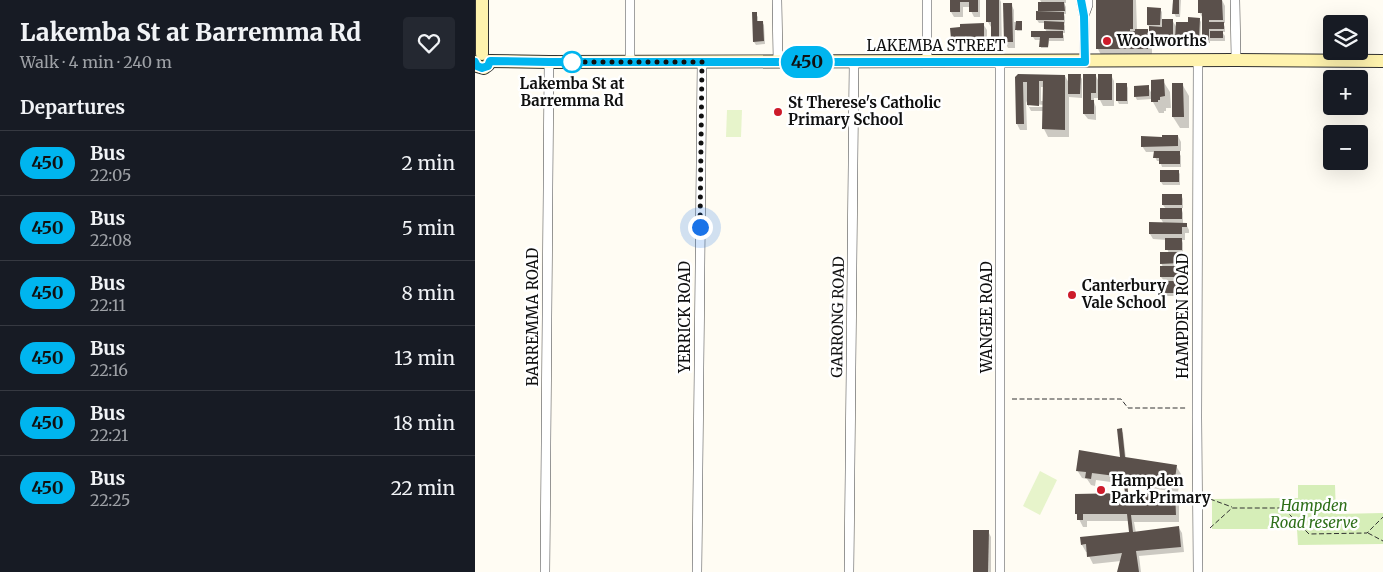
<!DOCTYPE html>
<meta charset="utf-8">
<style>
body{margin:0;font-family:Merriweather,serif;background:#242831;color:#f1f3f6;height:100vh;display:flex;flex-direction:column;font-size:19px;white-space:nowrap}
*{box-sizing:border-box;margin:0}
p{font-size:16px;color:#9ea1a6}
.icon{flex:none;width:28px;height:28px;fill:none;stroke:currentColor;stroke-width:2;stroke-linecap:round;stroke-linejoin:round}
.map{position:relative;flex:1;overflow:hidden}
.side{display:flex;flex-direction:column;background:#171b24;width:475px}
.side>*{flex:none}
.badge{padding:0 10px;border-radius:16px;font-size:18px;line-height:32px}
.fabs{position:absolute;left:848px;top:15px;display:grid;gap:10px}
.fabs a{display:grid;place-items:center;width:45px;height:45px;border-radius:5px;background:#171b24;box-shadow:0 5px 20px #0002;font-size:25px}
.you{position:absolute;width:25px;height:25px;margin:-12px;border:4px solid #fff;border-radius:50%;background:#1a73e8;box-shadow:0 0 0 8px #1a73e833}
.map>.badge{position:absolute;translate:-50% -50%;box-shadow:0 0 0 2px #fff}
h2{padding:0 20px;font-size:19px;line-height:45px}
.round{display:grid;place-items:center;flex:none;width:52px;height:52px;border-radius:5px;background:#242831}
.summary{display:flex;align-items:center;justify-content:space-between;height:85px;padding:0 20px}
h1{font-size:24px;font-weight:800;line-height:38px}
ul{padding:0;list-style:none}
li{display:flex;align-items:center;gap:15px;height:65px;padding:0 20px;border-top:1px solid #363941}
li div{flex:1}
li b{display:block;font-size:19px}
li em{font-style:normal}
li .badge{min-width:55px;font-weight:700;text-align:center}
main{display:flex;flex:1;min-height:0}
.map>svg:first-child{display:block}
</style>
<main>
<section class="side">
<div class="summary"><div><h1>Lakemba St at Barremma Rd</h1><p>Walk · 4 min · 240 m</p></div><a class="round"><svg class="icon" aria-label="heart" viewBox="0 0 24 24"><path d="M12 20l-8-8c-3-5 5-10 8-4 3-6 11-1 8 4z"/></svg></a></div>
<h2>Departures</h2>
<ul>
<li><span class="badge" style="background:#00b5ef;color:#111">450</span><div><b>Bus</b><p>22:05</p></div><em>2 min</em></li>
<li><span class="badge" style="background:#00b5ef;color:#111">450</span><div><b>Bus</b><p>22:08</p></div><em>5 min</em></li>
<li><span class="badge" style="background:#00b5ef;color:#111">450</span><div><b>Bus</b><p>22:11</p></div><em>8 min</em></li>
<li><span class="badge" style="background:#00b5ef;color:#111">450</span><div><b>Bus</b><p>22:16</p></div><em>13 min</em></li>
<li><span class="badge" style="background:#00b5ef;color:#111">450</span><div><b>Bus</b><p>22:21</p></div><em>18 min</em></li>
<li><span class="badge" style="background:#00b5ef;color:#111">450</span><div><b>Bus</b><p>22:25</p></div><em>22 min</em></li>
</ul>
</section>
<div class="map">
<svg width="908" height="572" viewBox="0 0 908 572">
<rect width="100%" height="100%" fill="#fffcf3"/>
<path fill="#d6eeb8" d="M823 485H860L861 514 908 513V544L823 545 822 529H737V499L823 498Z"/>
<g fill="#e7f4cb">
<path d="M252 110H267L266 137H251Z"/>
<path d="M565 471 582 480 565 515 548 506Z"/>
</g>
<g fill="#0003" fill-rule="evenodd">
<path d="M476 0H505V17H499L496 11V7H488V17H479L476 12Z"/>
<path d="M513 0H525L526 2 527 47H521L517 41V27H516L513 22Z"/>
<path d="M565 0H591V3H589L591 7V14H589L590 17V24L589 23 590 26V33H587L589 36V41H574L573 48H566V40H560L558 37 572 32 570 29V23H564L562 20 565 13V3H567Z"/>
<path d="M622 0H661L662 30H672L675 35V28L673 25 685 9 687 12V20H697L702 28 724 19 726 22 725 42H703L700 37V44H677V56L627 57 623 49Z"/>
<path d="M699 0H706L705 17H701L699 13Z"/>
<path d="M747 0 750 6V23H748L750 27V32H747L750 36V41H735V43H730L728 39V19L725 13Z"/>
<path d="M529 4H536L539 10V22H547V31H542L540 26V48H533L530 42Z"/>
<path d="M281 14 283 17V22H287L289 25 290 44 281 45 279 42Z"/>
<path d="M508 24 512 30V44L480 45 477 39V29Z"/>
<path d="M636 75 639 81V106H628L624 98H619V102L621 107V120L613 119 609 114 621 76 624 82Z"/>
<path d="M590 76 594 83 605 76 607 79V98L594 97V137H573L569 129V111H556L551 101 552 130H545L542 124 541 77ZM566 87H569V101H566ZM554 104 571 105 570 107H554Z"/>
<path d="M688 81 695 92 696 108H691V111H689V113H684L678 102 677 99 662 100 660 96 673 87 677 94Z"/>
<path d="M651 84 653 88V104H644L642 100Z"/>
<path d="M707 84 714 96V128H705L698 117Z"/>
<path d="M703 136 706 142V151H703L706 156V167H687L685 161H682L680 157V152H671L667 146 688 138Z"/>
<path d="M703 171 705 174V185H688L686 182Z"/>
<path d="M706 195 708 199V208H706L708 213V224H711L714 230V233H710V240H707L708 243V253H705L707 257 708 266H704L707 271V280H704L708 286V296H686L684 293 690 282 686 277 688 267 686 263 694 253 692 249V240L678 239 675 234 689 224 686 219 691 209 688 205Z"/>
<path d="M646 430 648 433 651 459 701 466 706 474 703 492 652 485 653 495 700 494 704 502V522H659L661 533 704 528 707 533 709 552 664 556 666 572H643L646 561 618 564 614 556 613 552H611L607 545 655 533 654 521H612V527H608L601 513 653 495 650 484 621 480 620 486 616 485 612 479 607 478 602 470 646 458Z"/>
<path d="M513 531 516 537V572H499Z"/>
</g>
<g fill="#5a504b">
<path d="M475 0H503V12H494V2H485V12H475Z"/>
<path d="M511 0H524V41H516V22H511Z"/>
<path d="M621 0H658V29H655V31H660V29H673V49H621Z"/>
<path d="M698 0H704V14H697Z"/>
<path d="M723 0H747L748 20H734V22H749V29H734V40H727V13H723Z"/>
<path d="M563 2H589L590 11H563Z"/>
<path d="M528 3H537L538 42H529Z"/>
<path d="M672 7 686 8 685 25H672Z"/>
<path d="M561 11 589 12V20H561Z"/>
<path d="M277 12H282V21H288L289 41 278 42Z"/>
<path d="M713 17 725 18 724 39H700L701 22H713Z"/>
<path d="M687 19H698V39H674V26L687 27Z"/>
<path d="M541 21H547V30H540Z"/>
<path d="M569 21 589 22V30L569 29Z"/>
<path d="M509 23V39H476L475 28 485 27V24Z"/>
<path d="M556 31H588V38H574L573 47H564L565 37H556Z"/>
<rect x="735" y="31" width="13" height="7"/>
<path d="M543 74 590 75V130L567 129 568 81H564V106L552 105V82H548L549 124H541L540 77Z"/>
<path d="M593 74H606L605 94H593Z"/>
<path d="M608 74H621V93H616V100H619V114H608Z"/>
<rect x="623" y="74" width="14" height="26"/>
<path d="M689 79 690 96 685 97V100H683V102H676V80Z"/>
<rect x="641" y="83" width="11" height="18"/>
<path d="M697 83H708L709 117H697Z"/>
<path d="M674 85V96L659 97V86Z"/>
<path d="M687 135H703V146L666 147V136L687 137Z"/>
<path d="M679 151H705V164H684V158H678Z"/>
<rect x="685" y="170" width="19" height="12"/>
<rect x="687" y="194" width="20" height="11"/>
<rect x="685" y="208" width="22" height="11"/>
<path d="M674 222 712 223V227H707V234H674Z"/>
<rect x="690" y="238" width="17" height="12"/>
<path d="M685 252H706V263L685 264Z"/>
<path d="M685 266H705L706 277H685Z"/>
<rect x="683" y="281" width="23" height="12"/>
<path d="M647 428 650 457 702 465 699 485 652 478 653 493H700L701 515H656L658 532 704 526 706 547 661 551 664 572H642L647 553 612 557 611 544 606 545 605 537 654 532 652 514H608V520H602V514H600V494L650 493 648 477 617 473 616 479 610 478 611 472 601 471 604 450 645 457 642 429Z"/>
<path d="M498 530H514L513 572H498Z"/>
</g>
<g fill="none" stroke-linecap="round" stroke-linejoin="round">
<g stroke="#434343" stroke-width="10">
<g id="minor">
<path d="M155 0V62"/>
<path d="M302 0 303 62"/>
<path d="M452 0V62"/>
<path d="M606 0 609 16 610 61"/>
<path d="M760 0 761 60"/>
<path d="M609 16 613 5V0"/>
<path d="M723 60 722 418 723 572"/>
<path d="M525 62V572"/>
<path d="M70 572 74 62"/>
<path d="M222 572 227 62"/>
<path d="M374 572 379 62"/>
</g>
</g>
<g stroke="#323232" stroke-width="14">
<g id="secondary">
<path d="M7 0V54"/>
<path d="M15 61 74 62 761 60 908 61"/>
<path d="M0 62 2 66 9 68 13 65 15 61"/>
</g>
</g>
<g stroke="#323232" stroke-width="1" stroke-dasharray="5 2.5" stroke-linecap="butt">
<path d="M537 399H646L653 408H712"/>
<path d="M735 499 757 507"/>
<path d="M735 528 757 508H808L834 534 892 533 908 517"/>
<path d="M893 533 908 541"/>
</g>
<use href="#minor" stroke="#fff" stroke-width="9"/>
<use href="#secondary" stroke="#fff3ae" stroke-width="12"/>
</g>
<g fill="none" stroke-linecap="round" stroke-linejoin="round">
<g stroke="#fff" stroke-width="11">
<path id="line" d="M0 62 2 66 7 68 13 66 15 61 74 62H610L609 16 606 0"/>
</g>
<use href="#line" stroke="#00b5ef" stroke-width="8"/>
<path stroke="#101010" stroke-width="5" stroke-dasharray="0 9" d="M97 62H90H227L225 227"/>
</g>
<g fill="#cd1b2a" stroke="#fff" stroke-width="2">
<circle cx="632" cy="41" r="5"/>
<circle cx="303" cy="112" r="5"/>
<circle cx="597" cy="295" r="5"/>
<circle cx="626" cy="490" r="5"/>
</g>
<circle fill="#fff" stroke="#00b5ef" stroke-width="2.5" cx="97" cy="62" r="10"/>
<g text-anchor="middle" stroke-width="5" stroke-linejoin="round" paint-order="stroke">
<g font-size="15" font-weight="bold" fill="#101010" stroke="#fff" text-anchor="start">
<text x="642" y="46">Woolworths</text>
<text x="313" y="108">St Therese's Catholic<tspan x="313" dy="17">Primary School</tspan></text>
<text x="607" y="291">Canterbury<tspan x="607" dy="17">Vale School</tspan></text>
<text x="636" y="486">Hampden<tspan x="636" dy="17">Park Primary</tspan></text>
</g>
<g font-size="15" fill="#101010" stroke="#fff">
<text x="461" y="51">LAKEMBA STREET</text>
<text transform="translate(708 316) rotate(-90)" y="5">HAMPDEN ROAD</text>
<text transform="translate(58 317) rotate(-90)" y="5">BARREMMA ROAD</text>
<text transform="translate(210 317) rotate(-90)" y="5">YERRICK ROAD</text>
<text transform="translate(363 317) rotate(-89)" y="5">GARRONG ROAD</text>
<text transform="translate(512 317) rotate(-90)" y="5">WANGEE ROAD</text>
</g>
<g font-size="15" font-weight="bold" fill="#101010" stroke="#fff">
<text x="97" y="89">Lakemba St at<tspan x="97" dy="17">Barremma Rd</tspan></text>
</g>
<g font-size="15" font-style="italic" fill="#2e6f19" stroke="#fff">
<text x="839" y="511">Hampden<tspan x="839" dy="17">Road reserve</tspan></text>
</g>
</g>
</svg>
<div class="fabs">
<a><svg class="icon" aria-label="layers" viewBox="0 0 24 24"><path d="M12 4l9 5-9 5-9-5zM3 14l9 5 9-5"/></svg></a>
<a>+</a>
<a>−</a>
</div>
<div class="you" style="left:225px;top:227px"></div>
<b class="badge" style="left:332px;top:62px;background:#00b5ef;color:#111">450</b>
</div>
</main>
